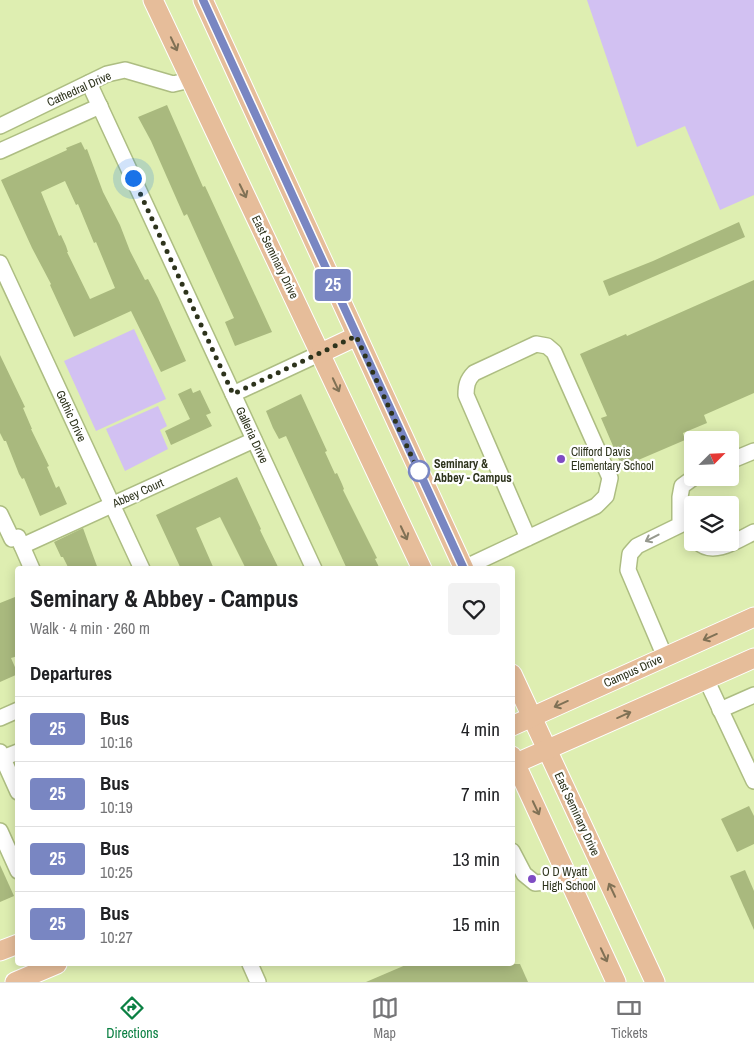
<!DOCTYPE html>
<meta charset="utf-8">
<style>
body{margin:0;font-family:"Archivo Narrow",sans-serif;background:#f2f2f2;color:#202124;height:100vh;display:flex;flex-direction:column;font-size:19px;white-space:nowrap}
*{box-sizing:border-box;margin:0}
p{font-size:16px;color:#757577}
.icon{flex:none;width:28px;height:28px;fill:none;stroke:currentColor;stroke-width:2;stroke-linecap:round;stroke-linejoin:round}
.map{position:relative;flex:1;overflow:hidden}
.details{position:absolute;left:15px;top:566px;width:500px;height:400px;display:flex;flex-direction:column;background:#fff;border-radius:5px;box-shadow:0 2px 12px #0003}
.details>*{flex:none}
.badge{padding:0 10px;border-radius:4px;font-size:18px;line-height:32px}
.needle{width:32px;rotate:66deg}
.buttons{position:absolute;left:684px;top:431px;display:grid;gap:10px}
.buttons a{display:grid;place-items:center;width:55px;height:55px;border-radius:5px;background:#fff;box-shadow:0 2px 12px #0003;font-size:25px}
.you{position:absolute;width:25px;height:25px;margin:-12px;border:4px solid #fff;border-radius:50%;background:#1a73e8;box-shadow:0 0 0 8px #1a73e833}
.map>.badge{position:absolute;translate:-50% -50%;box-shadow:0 0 0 2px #fff}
h2{padding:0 15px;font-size:19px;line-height:45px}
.round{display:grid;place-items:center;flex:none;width:52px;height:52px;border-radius:5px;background:#f2f2f2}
.overview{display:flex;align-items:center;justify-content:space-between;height:85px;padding:0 15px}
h1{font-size:24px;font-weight:700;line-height:38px}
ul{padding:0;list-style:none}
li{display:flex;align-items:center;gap:15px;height:65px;padding:0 15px;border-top:1px solid #e0e0e0}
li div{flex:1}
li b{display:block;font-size:19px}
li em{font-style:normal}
li .badge{min-width:55px;font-weight:700;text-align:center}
.tab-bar{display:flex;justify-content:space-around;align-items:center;height:70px;border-top:1px solid #e0e0e0;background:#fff;font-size:14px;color:#757577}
.tab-bar a{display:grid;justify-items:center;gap:2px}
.tab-bar .selected{color:#0b8043}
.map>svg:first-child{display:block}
</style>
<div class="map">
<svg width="754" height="982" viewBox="0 0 754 982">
<rect width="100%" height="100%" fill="#deeeb1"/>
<g fill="#d2c1f2">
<path d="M587 0H754V195L720 210 685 126 637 147Z"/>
<path d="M134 329 166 399 96 431 64 361Z"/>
<path d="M158 406 167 426 160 430 168 449 125 471 106 429Z"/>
</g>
<g fill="#a9b97e" fill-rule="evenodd">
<path d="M167 105 203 187 205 186 272 332 235 346 225 322 234 318 187 214 184 216 151 141 138 117Z"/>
<path d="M81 142 85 150 87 149 103 192 120 225 130 251 145 280 148 279 158 298 186 361 161 372 131 311 74 337 50 285 51 284 32 248 1 180 67 150 66 148ZM65 181 76 205 78 204 94 243 96 242 115 288 90 299 67 252H68L66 246 61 235 59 236 41 192Z"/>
<path d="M739 222 745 237 609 296 603 281 653 261Z"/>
<path d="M754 280V393L704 415 707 423 683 433 685 440 622 467 601 418 607 416 580 354 626 334 627 336Z"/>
<path d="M0 355 25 407 23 408 32 429H31L49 466 47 467 56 488 59 486 67 504 40 516 24 478 22 479 19 474 6 441H4L0 433Z"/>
<path d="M191 388 193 393 200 390 211 413 206 415 212 426 171 445 165 431 190 419 178 394Z"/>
<path d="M301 394 327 451 325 452 335 474 337 473 342 484 344 489 343 490 377 558 375 559 380 569H347L286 436 279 439 273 428 266 411Z"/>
<path d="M237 477 261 529 260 530 279 569H246L220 517 196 528 214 569H181L156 515Z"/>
<path d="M83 528 88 542 98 569H69L63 557H61L54 542Z"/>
<path d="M15 597 18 603V656L11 658 18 674 0 682V603Z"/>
<path d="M749 806 754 816V844L737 852 721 819Z"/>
<path d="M0 865 14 896 0 902Z"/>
<path d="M745 870 754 891V930L730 876Z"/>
<path d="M408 964H520L528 982H366Z"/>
</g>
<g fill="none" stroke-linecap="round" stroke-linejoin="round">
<g stroke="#adbd82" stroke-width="18">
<g id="minor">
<path d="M89 83 314 569"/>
<path d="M0 126 107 74 125 70 173 84 190 80"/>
<path d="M0 151 100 106"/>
<path d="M0 263 142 569"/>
<path d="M233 394 321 353"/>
<path d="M730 461 754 451"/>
<path d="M0 514 12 539 18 537 32 569"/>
<path d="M698 542C713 557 738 540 754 532"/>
<path d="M22 546 254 440"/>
<path d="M464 568 596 506 606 496 610 478 554 352 547 346 536 344 474 373C467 380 466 386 466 395L528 538"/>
<path d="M665 657 628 570 630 554 637 546 680 525V497L682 486 693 478"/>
<path d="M706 679 754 781"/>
<path d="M720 710 754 695"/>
<path d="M0 718 18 710"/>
<path d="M0 752 18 792"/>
<path d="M0 759 18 752"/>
<path d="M0 831 18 871"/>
<path d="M512 851 524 874 535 883 546 882 566 873"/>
<path d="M250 964 258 982"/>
</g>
</g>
<g stroke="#fff" stroke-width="21">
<g id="major">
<path d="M153 0 422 569"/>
<path d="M203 0 464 569"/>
<path d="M321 353 357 336"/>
<path d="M512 674 655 982"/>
<path d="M512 726 754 617"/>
<path d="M512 756 616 982"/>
<path d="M512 765 754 658"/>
<path d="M0 951 18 944"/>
<path d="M15 982 57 964"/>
</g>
</g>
<use href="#minor" stroke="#fff" stroke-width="15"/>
<use href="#major" stroke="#e6bd9a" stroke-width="19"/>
</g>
<defs><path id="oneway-shaft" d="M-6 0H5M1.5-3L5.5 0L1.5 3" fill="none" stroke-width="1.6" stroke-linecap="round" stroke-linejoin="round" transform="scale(1.25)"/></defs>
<g stroke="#807155">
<use href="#oneway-shaft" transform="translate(174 44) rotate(65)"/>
<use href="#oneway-shaft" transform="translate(243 191) rotate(64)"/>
<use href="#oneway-shaft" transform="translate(336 385) rotate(65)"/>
<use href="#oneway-shaft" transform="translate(404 533) rotate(65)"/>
<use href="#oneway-shaft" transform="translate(710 637) rotate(156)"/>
<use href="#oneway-shaft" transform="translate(561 704) rotate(156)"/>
<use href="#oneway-shaft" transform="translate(624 715) rotate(-24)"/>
<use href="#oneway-shaft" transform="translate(536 808) rotate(65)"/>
<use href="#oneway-shaft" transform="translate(612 890) rotate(-115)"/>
<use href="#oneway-shaft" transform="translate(604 955) rotate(65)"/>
</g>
<use stroke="#96998e" href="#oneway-shaft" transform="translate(652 538) rotate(153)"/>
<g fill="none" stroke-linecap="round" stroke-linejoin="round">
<g stroke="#fff" stroke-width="11">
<path id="line" d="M203 0 464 569"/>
</g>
<use href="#line" stroke="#7986c2" stroke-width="8"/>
<path stroke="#2d331c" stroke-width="5" stroke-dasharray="0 9" d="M133 178 233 394 356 336 422 479 419 471"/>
</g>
<g fill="#7f4cc3" stroke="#fff" stroke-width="2">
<circle cx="561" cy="459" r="5"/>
<circle cx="532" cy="879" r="5"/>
</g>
<circle fill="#fff" stroke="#7986c2" stroke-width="2.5" cx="419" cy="471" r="10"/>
<g text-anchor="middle" stroke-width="4.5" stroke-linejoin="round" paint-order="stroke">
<g font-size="12" fill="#2d331c" stroke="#fff">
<text transform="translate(79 89) rotate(-24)" y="4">Cathedral Drive</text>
<text transform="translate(275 257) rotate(64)" y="4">East Seminary Drive</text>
<text transform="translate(71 416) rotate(65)" y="4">Gothic Drive</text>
<text transform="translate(252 435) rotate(65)" y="4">Galleria Drive</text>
<text transform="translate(138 493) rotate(-24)" y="4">Abbey Court</text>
<text transform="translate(633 671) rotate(-24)" y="4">Campus Drive</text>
<text transform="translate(577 814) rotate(65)" y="4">East Seminary Drive</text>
</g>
<g font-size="12" fill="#2d331c" stroke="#fff" text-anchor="start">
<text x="571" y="456">Clifford Davis<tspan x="571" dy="14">Elementary School</tspan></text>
<text x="542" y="876">O D Wyatt<tspan x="542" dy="14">High School</tspan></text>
</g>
<g font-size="12" font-weight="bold" fill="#2d331c" stroke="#fff" text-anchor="start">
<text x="434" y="468">Seminary &amp;<tspan x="434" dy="14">Abbey - Campus</tspan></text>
</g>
</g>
</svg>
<div class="buttons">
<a><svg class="needle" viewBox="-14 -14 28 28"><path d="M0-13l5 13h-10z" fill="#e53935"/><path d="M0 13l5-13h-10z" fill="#757577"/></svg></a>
<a><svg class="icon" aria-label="layers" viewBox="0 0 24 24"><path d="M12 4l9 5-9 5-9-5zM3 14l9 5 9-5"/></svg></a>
</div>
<div class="you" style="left:133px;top:178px"></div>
<b class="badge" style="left:333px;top:285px;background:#7986c2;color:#fff">25</b>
<section class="details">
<div class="overview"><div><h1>Seminary &amp; Abbey - Campus</h1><p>Walk · 4 min · 260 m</p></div><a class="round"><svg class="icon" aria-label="heart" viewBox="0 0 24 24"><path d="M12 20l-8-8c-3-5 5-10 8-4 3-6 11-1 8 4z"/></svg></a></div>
<h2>Departures</h2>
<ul>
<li><span class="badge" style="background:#7986c2;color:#fff">25</span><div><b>Bus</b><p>10:16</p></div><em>4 min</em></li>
<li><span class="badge" style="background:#7986c2;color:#fff">25</span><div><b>Bus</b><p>10:19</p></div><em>7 min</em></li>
<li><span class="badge" style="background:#7986c2;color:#fff">25</span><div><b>Bus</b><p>10:25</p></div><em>13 min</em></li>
<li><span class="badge" style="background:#7986c2;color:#fff">25</span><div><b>Bus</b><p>10:27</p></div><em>15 min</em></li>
</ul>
</section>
</div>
<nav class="tab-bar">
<a class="selected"><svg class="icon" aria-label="directions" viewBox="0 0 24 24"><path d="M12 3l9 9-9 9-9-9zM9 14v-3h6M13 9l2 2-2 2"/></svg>Directions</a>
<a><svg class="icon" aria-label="map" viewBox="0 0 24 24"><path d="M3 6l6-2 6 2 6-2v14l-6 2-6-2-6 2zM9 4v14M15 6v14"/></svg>Map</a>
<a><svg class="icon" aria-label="tickets" viewBox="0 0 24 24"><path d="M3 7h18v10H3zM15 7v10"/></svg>Tickets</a>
</nav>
